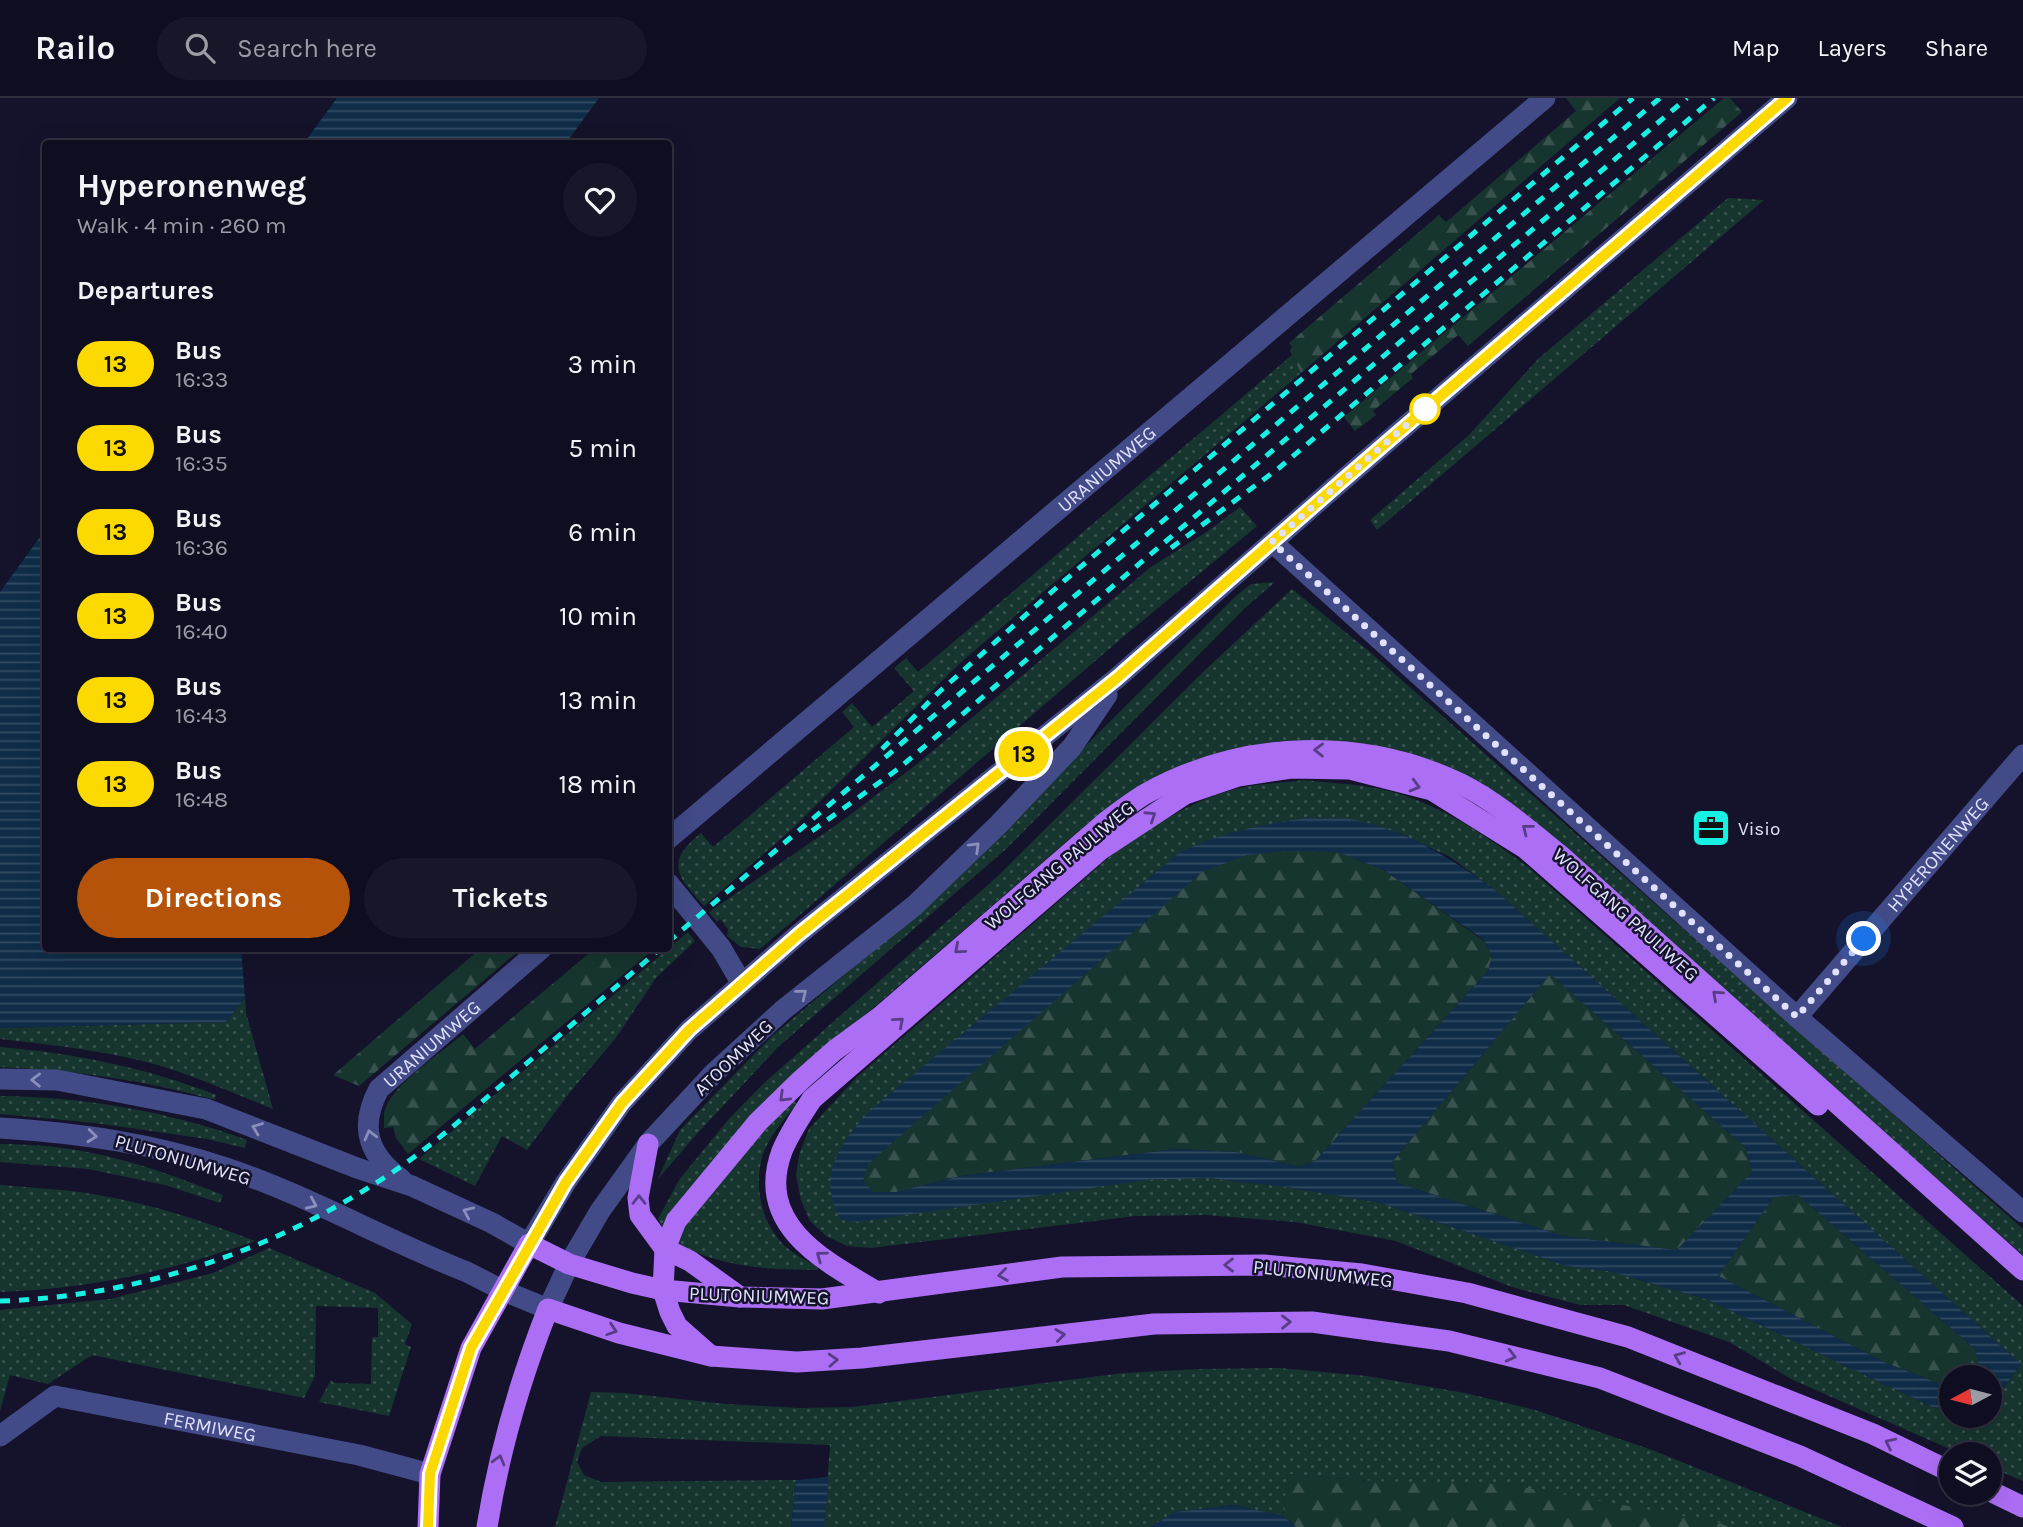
<!DOCTYPE html>
<meta charset="utf-8">
<style>
body{margin:0;font-family:Karla,sans-serif;background:#181729;color:#f1f3f6;height:100vh;display:flex;flex-direction:column;font-size:26px;white-space:nowrap}
*{box-sizing:border-box;margin:0}
p{font-size:23px;color:#9b9ca5}
.icon{flex:none;width:38px;height:38px;fill:none;stroke:currentColor;stroke-width:2;stroke-linecap:round;stroke-linejoin:round}
.map{position:relative;flex:1;overflow:hidden}
.sheet{position:absolute;left:42px;top:42px;width:630px;height:812px;display:flex;flex-direction:column;background:#0f0e20;border-radius:7px;box-shadow:0 7px 28px #0002,0 0 0 2px #2f2e3e}
.sheet>*{flex:none}
.badge{padding:0 14px;border-radius:23px;font-size:24px;line-height:46px}
.needle{width:46px;rotate:263deg}
.controls{position:absolute;left:1939px;top:1267px;display:grid;gap:14px}
.controls a{display:grid;place-items:center;width:63px;height:63px;border-radius:50%;background:#0f0e20;box-shadow:0 7px 28px #0002,0 0 0 2px #2f2e3e;font-size:35px}
.you{position:absolute;width:35px;height:35px;margin:-18px;border:5px solid #fff;border-radius:50%;background:#1a73e8;box-shadow:0 0 0 10px #1a73e833}
.map>.badge{position:absolute;translate:-50% -50%;box-shadow:0 0 0 4px #fff}
h2{padding:0 35px;font-size:26px;line-height:63px}
.round{display:grid;place-items:center;flex:none;width:74px;height:74px;border-radius:37px;background:#181729}
.headline{display:flex;align-items:center;justify-content:space-between;height:119px;padding:0 35px}
h1{font-size:33px;font-weight:700;line-height:52px}
.button{display:flex;gap:14px;margin-top:auto;padding:14px 35px}
.button a{flex:1;height:80px;border-radius:42px;background:#b45309;color:#fff;font-size:28px;font-weight:700;line-height:80px;text-align:center}
.button a+a{background:#181729;color:#f1f3f6}
ul{padding:0;list-style:none}
li{display:flex;align-items:center;gap:21px;height:84px;padding:0 35px}
li div{flex:1}
li b{display:block;font-size:26px}
li em{font-style:normal}
li .badge{min-width:77px;font-weight:700;text-align:center}
header{display:flex;align-items:center;gap:42px;box-sizing:border-box;height:98px;padding:0 35px;background:#0f0e20;border-bottom:2px solid #2f2e3e}
header strong{font-size:33px}
nav{display:flex;gap:38px;margin-inline-start:auto;font-size:24px}
.search{width:490px;height:63px;background:#181729;display:flex;align-items:center;gap:18px;box-sizing:border-box;padding:0 24px;border-radius:38px;color:#9b9ca5;font-size:26px}
.map>svg:first-child{display:block}
</style>
<header>
<strong>Railo</strong>
<div class="search"><svg class="icon" aria-label="search" viewBox="0 0 24 24"><circle cx="10" cy="10" r="6"/><path d="M15 15l6 6"/></svg>Search here</div>
<nav><a>Map</a><a>Layers</a><a>Share</a></nav>
</header>
<div class="map">
<svg width="2023" height="1429" viewBox="0 0 2023 1429">
<defs>
<pattern id="grass-dots" width="8" height="8" patternUnits="userSpaceOnUse" patternTransform="scale(1.75)"><rect width="8" height="8" fill="#17352f"/><path d="M2 2h.1M6 6h.1" fill="none" stroke="#38524e" stroke-width="1.8" stroke-linecap="round"/></pattern>
<pattern id="forest-firs" width="22" height="20" patternUnits="userSpaceOnUse" patternTransform="scale(1.75)"><rect width="22" height="20" fill="#17352f"/><path d="M5 1l3.5 6h-7zM16 11l3.5 6h-7z" fill="#38524e"/></pattern>
<pattern id="water-rules" width="6" height="5" patternUnits="userSpaceOnUse" patternTransform="scale(1.75)"><rect width="6" height="5" fill="#0f2d48"/><path d="M0 2.5h6" fill="none" stroke="#324b63"/></pattern>
</defs>
<rect width="100%" height="100%" fill="#14132b"/>
<g fill="url(#grass-dots)" fill-rule="evenodd">
<path d="M1728 100 1764 102 1377 432 1370 422 1469 337 1538 261Z"/>
<path d="M1292 257 1301 275 961 564 791 732 704 808C677 778 664 765 701 735L713 749 854 629 842 614 852 605 872 629 914 593 894 570 906 560 918 574Z"/>
<path d="M1240 409 1257 428 1123 539 760 851 741 849 727 838 728 831 720 821 717 824 709 814 842 723 917 666 1151 469 1208 433Z"/>
<path d="M1275 484 1245 510 1006 751 778 949 695 1038 658 1081 680 1032 771 939 919 814 1236 498 1251 486Z"/>
<path d="M1292 491 1370 554 2023 1131V1157L1538 729 1388 651 1333 643H1280L1233 651 1187 665 1133 692 1088 725 851 929 663 1131 658 1121 679 1082 728 1022 763 986 997 779 1203 574Z"/>
<path d="M1304 682C1326 685 1348 685 1369 689 1429 698 1481 734 1528 769L2023 1208V1383L1990 1369V1356H1961L1793 1282 1729 1244 1624 1207H1580L1512 1189 1396 1143 1295 1124 1206 1117 1136 1118 871 1150 847 1148 826 1138 810 1123 801 1102 796 1077 799 1057 809 1031 856 980 1114 755C1154 727 1196 699 1245 689 1264 685 1285 685 1304 682ZM1399 735 1450 759 1495 792 2021 1266 2001 1294 1990 1304V1318H1951V1313L1932 1309 1706 1201 1608 1173 1567 1168 1381 1105 1287 1089 1208 1080 831 1090Z"/>
<path d="M688 834 695 843 656 880 615 941 570 994 527 1052 502 1038 475 1088 419 1061Z"/>
<path d="M245 900 246 915 273 1011C236 996 199 980 161 968 109 953 54 947 0 941V930L226 924Z"/>
<path d="M0 949C74 955 147 970 216 997L215 1002C144 982 73 972 0 969Z"/>
<path d="M0 998C84 999 168 1013 247 1042L245 1050 207 1041 95 1025 0 1016Z"/>
<path d="M792 1001 797 1006C785 1020 773 1034 765 1051 752 1083 760 1125 785 1148 795 1157 807 1163 818 1169V1172C760 1171 728 1170 674 1145L685 1123Z"/>
<path d="M0 1046C85 1046 145 1066 223 1097L220 1105 165 1087 88 1071 0 1064Z"/>
<path d="M0 1087C33 1090 66 1091 98 1097 152 1106 204 1123 255 1143 171 1173 90 1191 0 1194Z"/>
<path d="M269 1150 375 1195 412 1226 405 1246 411 1249 389 1318 319 1304 331 1282 334 1285 371 1286 372 1239H378V1210L316 1208 315 1278 304 1300 92 1257 48 1286 10 1277 0 1313V1212L110 1201 213 1175Z"/>
<path d="M1279 1270 1367 1278 1465 1295 1535 1312 1652 1352 1842 1429H1729L1718 1424 1371 1383 1288 1376 1283 1418 1234 1407 1175 1414 1150 1429H824L830 1347 601 1338 582 1350 577 1364 584 1377 601 1384 796 1382 791 1429H555L591 1294 625 1295 726 1306 799 1310 852 1309 1124 1275 1200 1271Z"/>
</g>
<g fill="url(#forest-firs)">
<path d="M1566 0H1620L1301 275 1290 253 1292 249 1289 245 1439 117 1446 124 1576 13Z"/>
<path d="M1724 0H1730L1742 14 1468 248 1458 237 1411 276 1413 280 1373 313 1376 317 1355 333 1344 319Z"/>
<path d="M1288 753 1337 754 1384 772 1484 843 1492 859 1488 873 1316 1062 1299 1069 1236 1054 1176 1051 961 1078 896 1094H873L863 1083 867 1066 1202 773 1247 757Z"/>
<path d="M480 851H521L359 988 333 977Z"/>
<path d="M594 851H654L408 1056 396 1040 393 1029 384 1030C384 1020 383 1012 389 1003 402 981 442 954 463 936L475 951Z"/>
<path d="M1550 876 1746 1050 1752 1074 1677 1152 1563 1138 1397 1085 1392 1064Z"/>
<path d="M1798 1097 1975 1251 1982 1279H1951V1290L1886 1265 1718 1178 1774 1099Z"/>
<path d="M1288 1376 1371 1383 1505 1386 1718 1424 1729 1429H1296L1283 1418Z"/>
</g>
<g fill="url(#water-rules)" fill-rule="evenodd">
<path d="M337 0H599L566 45H304Z"/>
<path d="M45 432 46 850 241 851 245 900 226 924 0 930V494Z"/>
<path d="M1307 720C1323 721 1341 719 1356 722 1408 733 1452 761 1495 792L2021 1266 2001 1294 1990 1304V1279H1982L1975 1251 1798 1097 1774 1099 1718 1178 1886 1265 1951 1290V1313L1932 1309 1706 1201 1608 1173 1567 1168 1381 1105 1287 1089 1208 1080 1147 1082 857 1124 841 1122C817 1080 838 1049 866 1016L1180 754C1225 734 1258 727 1307 720ZM1288 753 1337 754 1384 772 1484 842 1492 859 1488 873 1316 1062 1299 1069 1236 1054 1176 1051 961 1078 896 1094H873L863 1083 868 1066 1202 774 1247 757ZM1550 876 1746 1050 1752 1074 1677 1152 1563 1138 1397 1085 1392 1064Z"/>
<path d="M829 1379 824 1429H791L796 1382Z"/>
<path d="M1234 1407 1283 1418 1296 1429H1150L1175 1414Z"/>
</g>
<g fill="none" stroke-linecap="round" stroke-linejoin="round">
<g stroke="#424a87" stroke-width="21">
<path d="M1272 444 1797 919 2023 1114"/>
<path id="s1" d="M668 741 1545 0"/>
<path d="M668 785 721 850 742 886"/>
<path id="s2" d="M1797 919 2023 657"/>
<path d="M0 981 57 982 206 1011 357 1070 412 1088 492 1125 529 1146 566 1084 622 1005 689 932 799 836 1117 580 1343 382 1787 0"/>
<path d="M0 1030C77 1035 153 1045 226 1070 309 1098 386 1142 467 1174L504 1193 548 1211 569 1166 600 1113 648 1046 714 975 783 912 914 808 999 726 1072 649 1107 597"/>
<path id="s3" d="M401 1081C367 1056 359 1028 379 991L542 850"/>
<path id="s4" d="M0 1338 55 1298 359 1357 430 1376"/>
</g>
<g stroke="#ad6ef6" stroke-width="21">
<path d="M648 1046 638 1100 640 1117 665 1151 690 1163 740 1199"/>
<path d="M879 1195C826 1164 754 1128 782 1053 790 1034 801 1018 812 1001L1100 752 1185 696 1238 678 1291 670 1350 671 1432 692 1525 750 1818 1007"/>
<path d="M711 1258 677 1228 670 1214 663 1192 665 1151 676 1123 758 1024 801 982 835 952 880 919 1107 723C1120 713 1133 703 1147 695 1243 642 1362 638 1461 686 1497 704 1530 733 1561 758L2023 1172"/>
<path d="M1990 1393 2023 1409"/>
<path d="M428 1429 430 1376 471 1250 529 1146 569 1166 632 1185 663 1192 740 1199 822 1201 1062 1169 1264 1167 1362 1176 1467 1195 1628 1239 1873 1336 1951 1374"/>
<path d="M487 1429C499 1354 520 1282 548 1211L619 1235 711 1258 797 1264 862 1260 1154 1226 1312 1224 1449 1243 1600 1280 1800 1358 1953 1429"/>
</g>
<g stroke="#18f0e3" stroke-width="5" stroke-dasharray="10 9" stroke-linecap="butt">
<path d="M1171 450 1279 370 1714 0"/>
<path d="M882 651 938 595 1064 483 1633 0"/>
<path d="M812 733 898 671 1687 0"/>
<path d="M668 844 1660 0"/>
<path d="M0 1203C134 1199 267 1155 379 1083 424 1055 464 1019 504 985 556 940 609 895 661 850"/>
</g>
</g>
<defs><path id="oneway-chevron" d="M-2-3.5L2.5 0L-2 3.5" fill="none" stroke-width="1.6" stroke-linecap="round" stroke-linejoin="round" transform="scale(1.75)"/></defs>
<g stroke="#593c86">
<use href="#oneway-chevron" transform="translate(1319 652) rotate(-179)"/>
<use href="#oneway-chevron" transform="translate(1415 688) rotate(15)"/>
<use href="#oneway-chevron" transform="translate(1151 718) rotate(-33)"/>
<use href="#oneway-chevron" transform="translate(1527 731) rotate(-142)"/>
<use href="#oneway-chevron" transform="translate(959 851) rotate(139)"/>
<use href="#oneway-chevron" transform="translate(1717 897) rotate(-138)"/>
<use href="#oneway-chevron" transform="translate(899 924) rotate(-41)"/>
<use href="#oneway-chevron" transform="translate(784 999) rotate(136)"/>
<use href="#oneway-chevron" transform="translate(639 1102) rotate(-90)"/>
<use href="#oneway-chevron" transform="translate(821 1158) rotate(-144)"/>
<use href="#oneway-chevron" transform="translate(1229 1167) rotate(180)"/>
<use href="#oneway-chevron" transform="translate(1003 1177) rotate(172)"/>
<use href="#oneway-chevron" transform="translate(1286 1224) rotate(-1)"/>
<use href="#oneway-chevron" transform="translate(612 1232) rotate(18)"/>
<use href="#oneway-chevron" transform="translate(1060 1237) rotate(-7)"/>
<use href="#oneway-chevron" transform="translate(1511 1258) rotate(14)"/>
<use href="#oneway-chevron" transform="translate(1679 1259) rotate(-158)"/>
<use href="#oneway-chevron" transform="translate(833 1262) rotate(-3)"/>
<use href="#oneway-chevron" transform="translate(1890 1345) rotate(-154)"/>
<use href="#oneway-chevron" transform="translate(499 1362) rotate(-75)"/>
</g>
<g stroke="#898ebc">
<use href="#oneway-chevron" transform="translate(975 749) rotate(-44)"/>
<use href="#oneway-chevron" transform="translate(802 896) rotate(-39)"/>
<use href="#oneway-chevron" transform="translate(36 982) rotate(-179)"/>
<use href="#oneway-chevron" transform="translate(257 1030) rotate(-159)"/>
<use href="#oneway-chevron" transform="translate(370 1037) rotate(-105)"/>
<use href="#oneway-chevron" transform="translate(92 1038) rotate(6)"/>
<use href="#oneway-chevron" transform="translate(312 1106) rotate(24)"/>
<use href="#oneway-chevron" transform="translate(468 1114) rotate(-156)"/>
</g>
<g fill="none" stroke-linecap="round" stroke-linejoin="round">
<g stroke="#fff" stroke-width="16">
<path id="line" d="M428 1429 430 1376 471 1250 566 1084 622 1005 689 932 799 836 1117 580 1343 382 1787 0"/>
</g>
<use href="#line" stroke="#fcd900" stroke-width="10"/>
<path stroke="#e0e1fd" stroke-width="7" stroke-dasharray="0 12.6" d="M1425 311 1272 444 1797 919 1864 841"/>
</g>
<defs>
<g id="office-square" transform="scale(2.0125)"><rect x="-9" y="-9" width="18" height="18" rx="4" fill="#18f0e3" stroke="#14132b"/><path d="M-6-3h4V-5.5h4V-3h4V5H-6ZM-1-4.5V-3h2v-1.5ZM-6 0V1H6V0Z" fill="#111"/></g>
</defs>
<g fill-rule="evenodd">
<use href="#office-square" x="1711" y="730"/>
</g>
<circle fill="#fff" stroke="#fcd900" stroke-width="3.5" cx="1425" cy="311" r="14"/>
<g text-anchor="middle" stroke-width="5" stroke-linejoin="round" paint-order="stroke">
<g font-size="19" fill="#e0e1fd" stroke="#14132b">
<text dy="7" stroke="none"><textPath href="#s1" startOffset="574">URANIUMWEG</textPath></text>
<text dy="7" stroke="none"><textPath href="#s2" startOffset="215">HYPERONENWEG</textPath></text>
<text transform="translate(1059 767) rotate(-40)" y="7">WOLFGANG PAULIWEG</text>
<text transform="translate(1626 816) rotate(42)" y="7">WOLFGANG PAULIWEG</text>
<text dy="7" stroke="none"><textPath href="#s3" startOffset="173">URANIUMWEG</textPath></text>
<text transform="translate(733 959) rotate(-44)" y="7">ATOOMWEG</text>
<text transform="translate(183 1061) rotate(16)" y="7">PLUTONIUMWEG</text>
<text transform="translate(1323 1175) rotate(6)" y="7">PLUTONIUMWEG</text>
<text transform="translate(759 1197) rotate(2)" y="7">PLUTONIUMWEG</text>
<text dy="7" stroke="none"><textPath href="#s4" startOffset="226">FERMIWEG</textPath></text>
</g>
<g font-size="19" fill="#e0e1fd" stroke="#14132b" text-anchor="start">
<text x="1738" y="737">Visio</text>
</g>
</g>
</svg>
<div class="controls">
<a><svg class="needle" viewBox="-14 -14 28 28"><path d="M0-13l5 13h-10z" fill="#e53935"/><path d="M0 13l5-13h-10z" fill="#9b9ca5"/></svg></a>
<a><svg class="icon" aria-label="layers" viewBox="0 0 24 24"><path d="M12 4l9 5-9 5-9-5zM3 14l9 5 9-5"/></svg></a>
</div>
<div class="you" style="left:1864px;top:841px"></div>
<b class="badge" style="left:1024px;top:656px;background:#fcd900;color:#111">13</b>
<section class="sheet">
<div class="headline"><div><h1>Hyperonenweg</h1><p>Walk · 4 min · 260 m</p></div><a class="round"><svg class="icon" aria-label="heart" viewBox="0 0 24 24"><path d="M12 20l-8-8c-3-5 5-10 8-4 3-6 11-1 8 4z"/></svg></a></div>
<h2>Departures</h2>
<ul>
<li><span class="badge" style="background:#fcd900;color:#111">13</span><div><b>Bus</b><p>16:33</p></div><em>3 min</em></li>
<li><span class="badge" style="background:#fcd900;color:#111">13</span><div><b>Bus</b><p>16:35</p></div><em>5 min</em></li>
<li><span class="badge" style="background:#fcd900;color:#111">13</span><div><b>Bus</b><p>16:36</p></div><em>6 min</em></li>
<li><span class="badge" style="background:#fcd900;color:#111">13</span><div><b>Bus</b><p>16:40</p></div><em>10 min</em></li>
<li><span class="badge" style="background:#fcd900;color:#111">13</span><div><b>Bus</b><p>16:43</p></div><em>13 min</em></li>
<li><span class="badge" style="background:#fcd900;color:#111">13</span><div><b>Bus</b><p>16:48</p></div><em>18 min</em></li>
</ul>
<div class="button"><a>Directions</a><a>Tickets</a></div>
</section>
</div>
